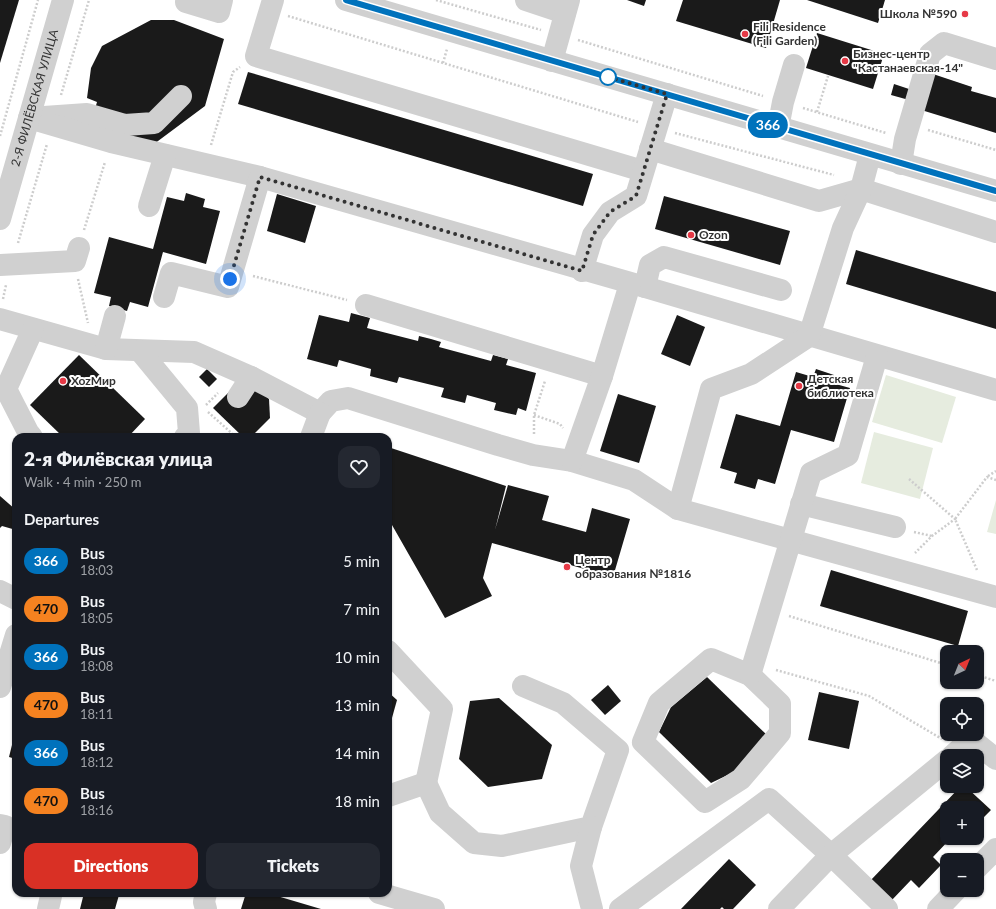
<!DOCTYPE html>
<meta charset="utf-8">
<style>
body{margin:0;font-family:Lato,sans-serif;background:#242831;color:#f1f3f6;height:100vh;display:flex;flex-direction:column;font-size:15px;white-space:nowrap}
*{box-sizing:border-box;margin:0}
p{font-size:13px;color:#9ea1a6}
.icon{flex:none;width:22px;height:22px;fill:none;stroke:currentColor;stroke-width:2;stroke-linecap:round;stroke-linejoin:round}
.map{position:relative;flex:1;overflow:hidden}
.panel{position:absolute;left:12px;top:433px;width:380px;height:464px;display:flex;flex-direction:column;background:#171b24;border-radius:12px;box-shadow:0 1px 3px #0004}
.panel>*{flex:none}
.badge{padding:0 8px;border-radius:13px;font-size:14px;line-height:26px}
.needle{width:26px;rotate:43deg}
.controls{position:absolute;left:940px;top:645px;display:grid;gap:8px}
.controls a{display:grid;place-items:center;width:44px;height:44px;border-radius:8px;background:#171b24;box-shadow:0 1px 3px #0004;font-size:20px}
.you{position:absolute;width:20px;height:20px;margin:-10px;border:3px solid #fff;border-radius:50%;background:#1a73e8;box-shadow:0 0 0 6px #1a73e833}
.map>.badge{position:absolute;translate:-50% -50%;box-shadow:0 0 0 2px #fff}
h2{padding:0 12px;font-size:15px;line-height:36px}
.round{display:grid;place-items:center;flex:none;width:42px;height:42px;border-radius:12px;background:#242831}
.summary{display:flex;align-items:center;justify-content:space-between;height:68px;padding:0 12px}
h1{font-size:19px;font-weight:800;line-height:30px}
.action{display:flex;gap:8px;margin-top:auto;padding:8px 12px}
.action a{flex:1;height:46px;border-radius:12px;background:#d93025;color:#fff;font-size:16px;font-weight:800;line-height:46px;text-align:center}
.action a+a{background:#242831;color:#f1f3f6}
ul{padding:0;list-style:none}
li{display:flex;align-items:center;gap:12px;height:48px;padding:0 12px}
li div{flex:1}
li b{display:block;font-size:15px}
li em{font-style:normal}
li .badge{min-width:44px;font-weight:700;text-align:center}
.map>svg:first-child{display:block}
</style>
<div class="map">
<svg width="996" height="909" viewBox="0 0 996 909">
<rect width="100%" height="100%" fill="#fff"/>
<g fill="#e6ecdf">
<path d="M886 375 956 397 942 443 872 422Z"/>
<path d="M874 432 933 448 920 499 861 483Z"/>
<path d="M996 500V534L987 532Z"/>
</g>
<g fill="#1a1a1a">
<path d="M0 0H19L0 63Z"/>
<path d="M627 0H646L644 6Z"/>
<path d="M683 0H780L766 48 676 21Z"/>
<path d="M807 0H885L878 23Z"/>
<path d="M151 20H174L224 39 205 106 154 144 91 123 97 102 87 98 91 68 102 46Z"/>
<path d="M817 33 884 54 873 89 806 68Z"/>
<path d="M248 72 593 174 583 206 238 104Z"/>
<path d="M930 73 972 87 971 91 996 98V133L918 109Z"/>
<path d="M894 84 912 90 909 100 891 95Z"/>
<path d="M186 193 205 199 203 207 220 211 206 264 163 252 148 307 130 302 127 311 109 306 111 297 94 293 109 237 153 249 167 197 184 201Z"/>
<path d="M277 194 316 206 305 243 267 231Z"/>
<path d="M664 196 790 231 780 265 655 229Z"/>
<path d="M856 250 996 292V329L846 284Z"/>
<path d="M351 313 370 318 367 328 418 341 419 336 431 339 441 342 439 347 491 361 493 355 508 359 506 365 536 373 526 411 518 408 516 415 494 410 496 403 467 395 465 403 441 397 444 388 399 377 397 383 370 376 371 369 339 360 337 367 307 359 319 315 349 322Z"/>
<path d="M677 315 705 327 690 366 661 354Z"/>
<path d="M79 355 145 419 128 437H63L30 405Z"/>
<path d="M207 369 217 379 209 387 199 377Z"/>
<path d="M816 369 834 375 832 383 850 388 834 442 791 430 775 484 758 479 755 489 734 483 737 473 720 468 736 414 780 426 796 372 813 377Z"/>
<path d="M256 386 269 399 270 418 251 437H243L213 408 231 390Z"/>
<path d="M618 394 656 406 639 463 600 451Z"/>
<path d="M388 447 506 486 495 530 508 485 549 496 542 520 586 532 592 508 630 519 613 577 492 543 483 578 492 596 445 618 392 525 388 524Z"/>
<path d="M0 496 16 510V530L2 526 0 528Z"/>
<path d="M831 570 968 611 958 646 820 606Z"/>
<path d="M707 677 768 736 736 771 711 783 659 732 671 707Z"/>
<path d="M608 685 621 701 605 715 591 700Z"/>
<path d="M388 692 397 700 388 732Z"/>
<path d="M819 692 859 701 849 749 808 740Z"/>
<path d="M499 698 552 745 542 779 488 787 459 759 470 701Z"/>
<path d="M12 745 16 746V759L9 757Z"/>
<path d="M961 786H965L991 810 977 824V808H947V838H951L933 857 941 865 919 888 911 880 891 901 870 881Z"/>
<path d="M729 859 756 885 733 909H724L722 907 720 909H681Z"/>
<path d="M84 893H114L119 895 115 909H80Z"/>
<path d="M246 893H267L321 909H241Z"/>
</g>
<g fill="none" stroke-linecap="round" stroke-linejoin="round">
<g stroke="#cdcdcd" stroke-width="2.5" stroke-dasharray="2 2" stroke-linecap="butt">
<path d="M436 0 541 30"/>
<path d="M288 16 638 122"/>
<path d="M578 40 763 96"/>
<path d="M443 63 447 49"/>
<path d="M61 95 89 0"/>
<path d="M803 108 886 133"/>
<path d="M817 112 828 76"/>
<path d="M928 130 996 150"/>
<path d="M675 133 834 175"/>
<path d="M0 136 38 0"/>
<path d="M211 145 233 72 240 67"/>
<path d="M84 230 105 162"/>
<path d="M18 243 47 144"/>
<path d="M253 276 347 300"/>
<path d="M78 279 88 323"/>
<path d="M3 299 6 285"/>
<path d="M206 405 218 393"/>
<path d="M208 412 236 437"/>
<path d="M534 415 560 424 563 428"/>
<path d="M534 434V415L545 381"/>
<path d="M988 476 996 471"/>
<path d="M909 479 955 519 932 536 915 553"/>
<path d="M914 532 932 536"/>
<path d="M977 570 955 519 987 477 996 480"/>
<path d="M789 616 947 665"/>
<path d="M776 670 869 696 942 739"/>
<path d="M977 675 996 681"/>
</g>
<g stroke="#d0d0d0" stroke-width="22">
<path d="M273 0 256 56 643 171"/>
<path d="M346 0 996 191"/>
<path d="M526 0 565 13"/>
<path d="M186 2 219 12 222 0"/>
<path d="M552 61 569 0"/>
<path d="M44 117 87 114 125 125 154 123 181 96"/>
<path d="M29 118 111 142 260 177 645 287 996 390"/>
<path d="M778 128 783 102 794 65"/>
<path d="M650 149 819 201 861 189 996 232"/>
<path d="M901 164 905 139 930 54 944 43 996 59"/>
<path d="M149 206 165 155"/>
<path id="s1" d="M0 219 63 0"/>
<path d="M0 265 75 261 79 248"/>
<path d="M582 271 593 235 610 212 636 196 667 94"/>
<path d="M645 287 650 265 664 257 781 290"/>
<path d="M164 297 171 273 228 287 260 177"/>
<path d="M366 305 602 376"/>
<path d="M0 319 106 349 194 352 251 377 320 413 331 401 348 398 498 445 533 455 572 461 634 480 678 509 996 597"/>
<path d="M106 349 115 316"/>
<path d="M140 351 187 408 189 433 185 437"/>
<path d="M238 397 251 377"/>
<path d="M32 437 28 432 6 389 33 329"/>
<path d="M311 437 320 413"/>
<path d="M572 461 602 376 630 284"/>
<path d="M801 504 895 527"/>
<path d="M678 509 711 389 751 374 809 336 843 228 861 189 870 155"/>
<path d="M0 591 16 599"/>
<path d="M388 651 442 709 426 783"/>
<path d="M711 659 750 675 780 704V733L741 779 705 802 643 742 659 703Z"/>
<path d="M750 675 811 473 848 455 877 356"/>
<path d="M0 687 16 635"/>
<path d="M952 756 971 739 996 759"/>
<path d="M388 796 426 783 440 813 474 843 502 846 591 827 618 750 563 703 523 686"/>
<path d="M0 825 5 826 0 843"/>
<path d="M591 827 581 866 592 909"/>
<path d="M977 868 996 849"/>
<path d="M379 893 434 909"/>
<path d="M48 909 51 896 50 893"/>
<path d="M206 909 204 902 206 893"/>
<path d="M620 909 769 799 831 855 887 909"/>
<path d="M779 909 831 855 947 760"/>
<path d="M938 909 956 890"/>
</g>
</g>
<g fill="none" stroke-linecap="round" stroke-linejoin="round">
<g stroke="#fff" stroke-width="9">
<path id="line" d="M346 0 996 191"/>
</g>
<use href="#line" stroke="#0072bc" stroke-width="6"/>
<path stroke="#333" stroke-width="4" stroke-dasharray="0 7.2" d="M230 279 260 177 582 271 593 235 610 212 636 196 667 94 608 77"/>
</g>
<g fill="#e63946" stroke="#fff" stroke-width="1.5">
<circle cx="965" cy="14" r="4"/>
<circle cx="745" cy="34" r="4"/>
<circle cx="845" cy="61" r="4"/>
<circle cx="691" cy="235" r="4"/>
<circle cx="63" cy="381" r="4"/>
<circle cx="799" cy="386" r="4"/>
<circle cx="567" cy="567" r="4"/>
</g>
<circle fill="#fff" stroke="#0072bc" stroke-width="2" cx="608" cy="77" r="8"/>
<g text-anchor="middle" stroke-width="4" stroke-linejoin="round" paint-order="stroke">
<g font-size="12" font-weight="bold" fill="#333" stroke="#fff" text-anchor="start">
<text x="957" y="18" text-anchor="end">Школа №590</text>
<text x="753" y="31">Fili Residence<tspan x="753" dy="14">(Fili Garden)</tspan></text>
<text x="853" y="58">Бизнес-центр<tspan x="853" dy="14">"Кастанаевская-14"</tspan></text>
<text x="699" y="239">Ozon</text>
<text x="807" y="383">Детская<tspan x="807" dy="14">библиотека</tspan></text>
<text x="71" y="385">XozМир</text>
<text x="575" y="564">Центр<tspan x="575" dy="14">образования №1816</tspan></text>
</g>
<g font-size="12" fill="#333" stroke="#fff">
<text dy="4" stroke="none"><textPath href="#s1" startOffset="126">2-Я ФИЛЁВСКАЯ УЛИЦА</textPath></text>
</g>
</g>
</svg>
<div class="controls">
<a><svg class="needle" viewBox="-14 -14 28 28"><path d="M0-13l5 13h-10z" fill="#e53935"/><path d="M0 13l5-13h-10z" fill="#9ea1a6"/></svg></a>
<a><svg class="icon" aria-label="locate" viewBox="0 0 24 24"><circle cx="12" cy="12" r="6"/><path d="M12 2v4M12 18v4M2 12h4M18 12h4"/></svg></a>
<a><svg class="icon" aria-label="layers" viewBox="0 0 24 24"><path d="M12 4l9 5-9 5-9-5zM3 14l9 5 9-5"/></svg></a>
<a>+</a>
<a>−</a>
</div>
<div class="you" style="left:230px;top:279px"></div>
<b class="badge" style="left:768px;top:125px;background:#0072bc;color:#fff">366</b>
<section class="panel">
<div class="summary"><div><h1>2-я Филёвская улица</h1><p>Walk · 4 min · 250 m</p></div><a class="round"><svg class="icon" aria-label="heart" viewBox="0 0 24 24"><path d="M12 20l-8-8c-3-5 5-10 8-4 3-6 11-1 8 4z"/></svg></a></div>
<h2>Departures</h2>
<ul>
<li><span class="badge" style="background:#0072bc;color:#fff">366</span><div><b>Bus</b><p>18:03</p></div><em>5 min</em></li>
<li><span class="badge" style="background:#f58220;color:#111">470</span><div><b>Bus</b><p>18:05</p></div><em>7 min</em></li>
<li><span class="badge" style="background:#0072bc;color:#fff">366</span><div><b>Bus</b><p>18:08</p></div><em>10 min</em></li>
<li><span class="badge" style="background:#f58220;color:#111">470</span><div><b>Bus</b><p>18:11</p></div><em>13 min</em></li>
<li><span class="badge" style="background:#0072bc;color:#fff">366</span><div><b>Bus</b><p>18:12</p></div><em>14 min</em></li>
<li><span class="badge" style="background:#f58220;color:#111">470</span><div><b>Bus</b><p>18:16</p></div><em>18 min</em></li>
</ul>
<div class="action"><a>Directions</a><a>Tickets</a></div>
</section>
</div>
